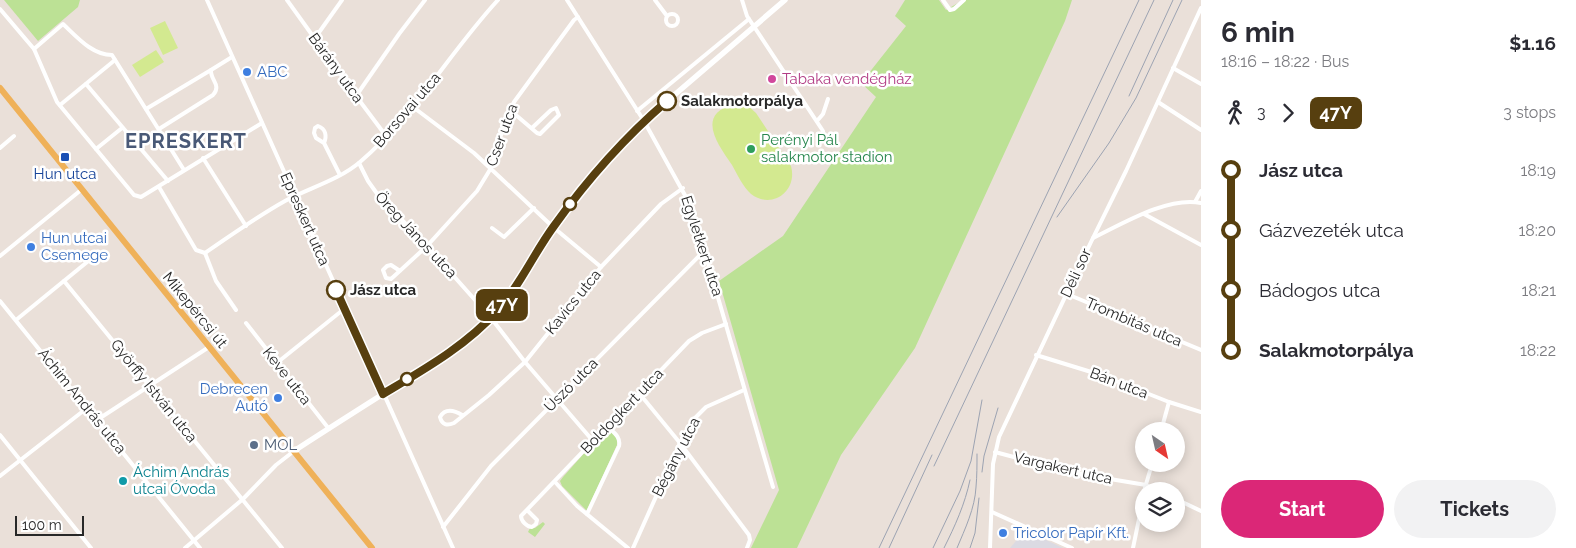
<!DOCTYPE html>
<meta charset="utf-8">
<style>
body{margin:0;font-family:Raleway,sans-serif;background:#f2f2f3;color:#2b2b33;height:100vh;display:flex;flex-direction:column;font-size:19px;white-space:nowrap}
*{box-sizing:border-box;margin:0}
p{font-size:16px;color:#7c7c81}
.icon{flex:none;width:28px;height:28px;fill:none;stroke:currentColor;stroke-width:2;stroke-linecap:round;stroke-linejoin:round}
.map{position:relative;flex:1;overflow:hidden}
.sheet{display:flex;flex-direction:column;background:#fff;width:375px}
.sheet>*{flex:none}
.badge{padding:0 10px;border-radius:8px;font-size:18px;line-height:32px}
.needle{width:32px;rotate:146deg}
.controls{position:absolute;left:1135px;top:422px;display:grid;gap:10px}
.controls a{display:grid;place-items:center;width:50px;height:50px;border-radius:50%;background:#fff;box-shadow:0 2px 12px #0003;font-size:25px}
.scale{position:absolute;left:15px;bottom:12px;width:69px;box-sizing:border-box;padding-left:5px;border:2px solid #282828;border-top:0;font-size:14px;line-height:18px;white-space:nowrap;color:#282828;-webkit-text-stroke:4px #fff;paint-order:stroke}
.map>.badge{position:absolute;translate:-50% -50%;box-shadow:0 0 0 2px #fff}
.legs{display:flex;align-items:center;gap:8px;height:55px;padding:0 20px;font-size:16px}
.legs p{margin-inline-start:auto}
.overview{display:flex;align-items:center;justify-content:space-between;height:85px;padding:0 20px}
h1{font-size:28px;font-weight:700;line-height:38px}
.primary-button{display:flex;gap:10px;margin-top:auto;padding:10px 20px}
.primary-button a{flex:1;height:58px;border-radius:30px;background:#db2777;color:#fff;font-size:20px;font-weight:700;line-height:58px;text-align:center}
.primary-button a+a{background:#f2f2f3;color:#2b2b33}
ul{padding:0 20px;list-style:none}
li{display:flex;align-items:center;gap:18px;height:60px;font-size:19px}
li i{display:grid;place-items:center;width:8px;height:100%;margin:0 6px;background:currentColor}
li i::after{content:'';width:12px;height:12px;margin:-6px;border:4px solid;border-radius:50%;background:#fff}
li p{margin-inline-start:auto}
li:first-child i{background:linear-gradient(#0000 50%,currentColor 0)}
li:last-child i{background:linear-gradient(currentColor 50%,#0000 0)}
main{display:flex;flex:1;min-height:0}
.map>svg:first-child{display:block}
</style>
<main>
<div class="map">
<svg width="1201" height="548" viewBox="0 0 1201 548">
<rect width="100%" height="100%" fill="#eae0d9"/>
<path fill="#dbdae2" d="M1025 530 1063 548H1010Z"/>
<g fill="#bce195">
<path d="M4 0H80L78 7 38 41Z"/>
<path d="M905 0H939L946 10 963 0H1072L1065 21 915 348 841 455 797 548H751L779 490 719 281 783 236 876 97 861 83 906 26 895 16Z"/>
<path d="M607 431C615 432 618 438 617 445L587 510H586L562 486 560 481 563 477 602 433Z"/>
<path d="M543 522 545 524 535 537 528 532 530 528H535Z"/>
</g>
<g fill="#d3e990">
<path d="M165 21 178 48 163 55 150 28Z"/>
<path d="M156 50 164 62 140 77 132 65Z"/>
<path d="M734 104 747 105 756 113 791 166C798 191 772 210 751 194 743 187 737 174 732 165 718 144 695 115 734 104Z"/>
</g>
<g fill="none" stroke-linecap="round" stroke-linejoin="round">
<g stroke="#fff" stroke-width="4">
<path d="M207 0 453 548"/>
<path d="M287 0 356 96 386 136"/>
<path d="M567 0 644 121 692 208 773 487"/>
<path d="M655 0 667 16"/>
<path d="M742 0 747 16 823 131"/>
<path d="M943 0 950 10 954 9 964 0"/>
<path d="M0 9 34 49 63 24C77 37 92 55 112 55L184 170"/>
<circle cx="672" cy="20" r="6"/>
<path d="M313 37 320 31 342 0"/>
<path d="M34 49 57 102 134 195 141 197 262 123"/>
<path d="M1173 68 1201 84"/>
<path d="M86 84 168 181"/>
<path d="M356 96 399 34 425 0"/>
<path d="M1158 102 1201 130"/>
<path d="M60 105 115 60"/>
<path d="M413 107 474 153 553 227 601 267"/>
<path d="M146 109 211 70"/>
<path d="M510 110 537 133 540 134 559 115 556 108 551 110 533 127"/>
<path d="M637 111 749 19"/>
<path d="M817 121 823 114 828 99"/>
<path d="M159 129 213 95C222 85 210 80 211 70L232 57"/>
<path d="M324 143C327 136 326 129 318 126L315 128 314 133 316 138 324 143 340 175"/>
<path d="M0 148 14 136"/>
<path d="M96 149 122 128"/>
<path d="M203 158 246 226"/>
<path d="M359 163 368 181 378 195 427 246 491 318 525 362 593 441"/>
<path d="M159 187 196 250 205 253 216 281 236 310"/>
<path d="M1195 202 1201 191"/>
<path d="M1144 214 1201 245"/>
<path d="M492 228 504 237 534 208"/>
<path d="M1093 238C1122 224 1168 196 1201 203"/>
<path d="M205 253C231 235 258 216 285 201 309 188 339 180 360 162 414 116 450 52 498 0"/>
<path d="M0 256 81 190"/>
<path d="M400 271 391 265 387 266 383 270 386 278 391 279 427 246 477 191 491 168 504 125 514 102 574 20 578 17"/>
<path d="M64 281 282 548"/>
<path d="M1067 294 1201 350"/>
<path d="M0 301 200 548"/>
<path d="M16 320 97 254"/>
<path d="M246 323 329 429"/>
<path d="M1036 355 1101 375 1169 402 1201 412"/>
<path d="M278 362 344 309"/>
<path d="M639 393 680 443 749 535 750 540 747 548"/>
<path d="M462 415C454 410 445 408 440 417 442 425 447 426 454 423L489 395 525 362 601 267 661 204 683 188"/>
<path d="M97 420 209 347"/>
<path d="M1161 431 1169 402"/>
<path d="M0 435 91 548"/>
<path d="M995 452 1074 473 1146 485 1159 491"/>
<path d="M0 476 87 408"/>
<path d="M555 482 577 506 628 548"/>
<path d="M1144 491 1152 464"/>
<path d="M1176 499 1201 511"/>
<path d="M527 510 537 520 536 524 532 527C527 527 521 521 521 516L689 341 702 333 726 324"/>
<path d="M992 512 1072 548"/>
<path d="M587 514 619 446C621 437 614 433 608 427"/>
<path d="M443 527 491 466 705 250"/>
<path d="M185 548 243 499 276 465 294 451"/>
<path d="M633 548 680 443 694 419 706 407 744 390"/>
<path d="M990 548 993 464 999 437 1091 242 1126 171 1201 8"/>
<path d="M1133 548 1144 495"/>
</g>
<path stroke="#fff" stroke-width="5.5" d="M294 451C323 432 353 413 383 394 420 371 459 349 491 318 516 292 532 257 553 227 579 190 611 154 644 121L785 0"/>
<path stroke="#efb159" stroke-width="6" d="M0 88 372 548"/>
<g stroke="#9ca3b2" stroke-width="1">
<path d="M1129 96 1173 0"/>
<path d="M1057 217 1109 143 1136 98 1182 0"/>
<path d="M934 466 1154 0"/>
<path d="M982 472 984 456 998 408"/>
<path d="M879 548 1139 0"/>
<path d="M889 548 932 455"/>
<path d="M933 548 960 491 971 461 982 400"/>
<path d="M944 548C955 526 965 504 970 480"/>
<path d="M957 548C965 529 975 508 976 487 977 476 977 465 977 454"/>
<path d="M970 548 975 533 979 498"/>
</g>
</g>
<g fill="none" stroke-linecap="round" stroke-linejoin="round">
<g stroke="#fff" stroke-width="11">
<path id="line-1" d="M336 290 383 394C423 370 466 346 497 311 520 286 534 253 554 226 587 180 624 138 667 101"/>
</g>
<use href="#line-1" stroke="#573f0f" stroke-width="8"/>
</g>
<g fill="#3f7fe0" stroke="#fff" stroke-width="2">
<circle cx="247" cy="72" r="5"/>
<circle cx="31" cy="247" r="5"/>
<circle cx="278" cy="398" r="5"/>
<circle cx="1003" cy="533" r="5"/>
</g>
<circle fill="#d1479c" stroke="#fff" stroke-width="2" cx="772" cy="79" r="5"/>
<g fill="#fff" stroke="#573f0f" stroke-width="2.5">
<circle cx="667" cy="101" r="9"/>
<circle cx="570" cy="204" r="6"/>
<circle cx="336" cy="290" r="9"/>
<circle cx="407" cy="379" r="6"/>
</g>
<circle fill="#2e9e5b" stroke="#fff" stroke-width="2" cx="751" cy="149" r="5"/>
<rect fill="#1a4fb4" stroke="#fff" stroke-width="2" x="60" y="152" width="10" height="10" rx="2.5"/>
<circle fill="#5c6f8a" stroke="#fff" stroke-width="2" cx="254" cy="445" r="5"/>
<circle fill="#0f9aa8" stroke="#fff" stroke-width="2" cx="123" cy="481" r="5"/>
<g text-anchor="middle" stroke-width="5" stroke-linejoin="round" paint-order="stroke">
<g font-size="15" fill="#282828" stroke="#fff">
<text transform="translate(336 68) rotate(54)" y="5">Bárány utca</text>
<text transform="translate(407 110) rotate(-49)" y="5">Borsovai utca</text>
<text transform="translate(502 135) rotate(-70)" y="5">Cser utca</text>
<text transform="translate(305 219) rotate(66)" y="5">Epreskert utca</text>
<text transform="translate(416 235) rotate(47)" y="5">Öreg János utca</text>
<text transform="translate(702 246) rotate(72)" y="5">Egyletkert utca</text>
<text transform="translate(1076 273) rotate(-65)" y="5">Déli sor</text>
<text transform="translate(573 302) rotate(-51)" y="5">Kavics utca</text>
<text transform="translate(195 310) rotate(51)" y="5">Mikepércsi út</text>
<text transform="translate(1134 322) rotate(23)" y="5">Trombitás utca</text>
<text transform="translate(287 376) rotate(52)" y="5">Keve utca</text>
<text transform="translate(1119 383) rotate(21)" y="5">Bán utca</text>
<text transform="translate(571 385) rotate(-45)" y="5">Úszó utca</text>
<text transform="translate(154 391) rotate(51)" y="5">Györffy István utca</text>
<text transform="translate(82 401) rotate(51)" y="5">Áchim András utca</text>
<text transform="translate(622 411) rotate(-46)" y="5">Boldogkert utca</text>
<text transform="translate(676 457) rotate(-63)" y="5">Bégány utca</text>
<text transform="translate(1063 468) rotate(13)" y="5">Vargakert utca</text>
</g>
<g font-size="15" fill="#366cbe" stroke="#fff" text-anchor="start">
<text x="257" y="77">ABC</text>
<text x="41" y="243">Hun utcai<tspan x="41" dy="17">Csemege</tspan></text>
<text x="268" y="394" text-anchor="end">Debrecen<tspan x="268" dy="17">Autó</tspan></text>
<text x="1013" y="538">Tricolor Papír Kft.</text>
</g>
<g font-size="15" fill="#b23c85" stroke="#fff" text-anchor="start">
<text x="782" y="84">Tabaka vendégház</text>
</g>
<g font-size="15" font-weight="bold" fill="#282828" stroke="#fff" text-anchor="start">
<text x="681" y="106">Salakmotorpálya</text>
<text x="350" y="295">Jász utca</text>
</g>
<g font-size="15" fill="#27864d" stroke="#fff" text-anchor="start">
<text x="761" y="145">Perényi Pál<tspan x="761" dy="17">salakmotor stadion</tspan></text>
</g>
<g font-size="15" fill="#164399" stroke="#fff">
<text x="65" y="179">Hun utca</text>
</g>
<g font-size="15" fill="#4e5e75" stroke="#fff" text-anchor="start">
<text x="264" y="450">MOL</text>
</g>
<g font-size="15" fill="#0d838f" stroke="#fff" text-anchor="start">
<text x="133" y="477">Áchim András<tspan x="133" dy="17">utcai Óvoda</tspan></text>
</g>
<g font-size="20" font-weight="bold" letter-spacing="1" fill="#495977" stroke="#fff">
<text x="186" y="148">EPRESKERT</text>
</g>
</g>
</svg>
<div class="controls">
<a><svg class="needle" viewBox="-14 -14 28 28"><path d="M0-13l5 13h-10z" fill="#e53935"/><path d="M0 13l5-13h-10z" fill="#7c7c81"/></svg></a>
<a><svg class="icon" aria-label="layers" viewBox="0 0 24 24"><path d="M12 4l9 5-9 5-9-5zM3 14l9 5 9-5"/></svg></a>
</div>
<div class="scale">100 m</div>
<b class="badge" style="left:502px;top:305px;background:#573f0f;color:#fff">47Y</b>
</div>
<section class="sheet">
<div class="overview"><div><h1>6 min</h1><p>18:16 – 18:22 · Bus</p></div><b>$1.16</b></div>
<div class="legs"><svg class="icon" aria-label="walk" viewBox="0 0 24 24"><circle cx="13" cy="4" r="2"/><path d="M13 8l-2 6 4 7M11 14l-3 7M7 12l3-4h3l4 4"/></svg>3<svg class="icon" aria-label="forward" viewBox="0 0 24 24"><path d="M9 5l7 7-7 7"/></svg><b class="badge" style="background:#573f0f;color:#fff">47Y</b><p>3 stops</p></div>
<ul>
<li><i style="color:#573f0f"></i><b>Jász utca</b><p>18:19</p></li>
<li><i style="color:#573f0f"></i><span>Gázvezeték utca</span><p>18:20</p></li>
<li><i style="color:#573f0f"></i><span>Bádogos utca</span><p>18:21</p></li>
<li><i style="color:#573f0f"></i><b>Salakmotorpálya</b><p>18:22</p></li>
</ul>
<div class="primary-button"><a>Start</a><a>Tickets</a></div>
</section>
</main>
